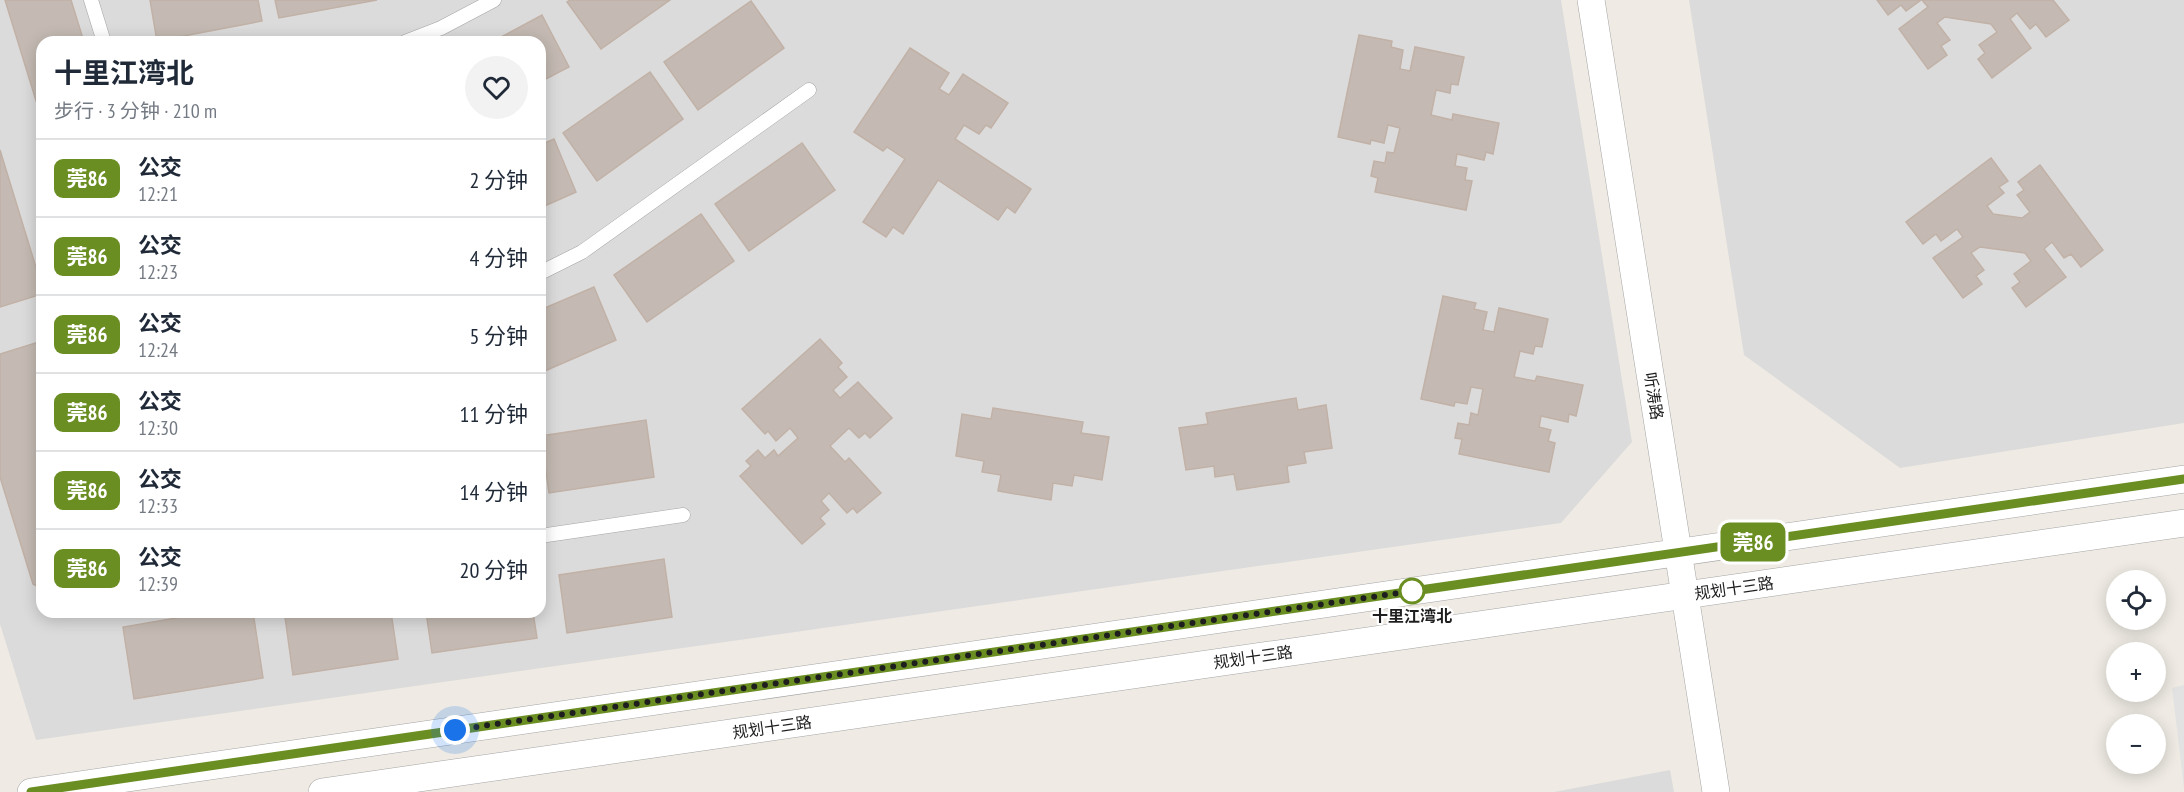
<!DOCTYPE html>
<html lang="zh">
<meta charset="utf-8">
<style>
body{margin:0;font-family:"PT Sans Narrow","Noto Sans SC",sans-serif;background:#f2f2f3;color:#1f2937;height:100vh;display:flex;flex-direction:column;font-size:22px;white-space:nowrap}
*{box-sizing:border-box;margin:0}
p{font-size:20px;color:#747a83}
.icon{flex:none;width:33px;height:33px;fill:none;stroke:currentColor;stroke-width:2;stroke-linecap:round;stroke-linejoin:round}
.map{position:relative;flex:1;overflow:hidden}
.details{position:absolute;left:36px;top:36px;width:510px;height:582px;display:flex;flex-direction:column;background:#fff;border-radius:18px;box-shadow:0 3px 15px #0003}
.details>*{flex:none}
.badge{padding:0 12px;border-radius:9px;font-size:21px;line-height:39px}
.tools{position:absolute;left:2106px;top:570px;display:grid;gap:12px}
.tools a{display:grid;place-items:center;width:60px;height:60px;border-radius:50%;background:#fff;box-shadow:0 3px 15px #0003;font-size:30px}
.you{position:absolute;width:30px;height:30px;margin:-15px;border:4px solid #fff;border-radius:50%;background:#1a73e8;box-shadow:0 0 0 9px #1a73e833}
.map>.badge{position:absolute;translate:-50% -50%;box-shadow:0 0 0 3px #fff}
.round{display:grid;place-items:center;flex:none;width:63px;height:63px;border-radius:32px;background:#f2f2f3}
.head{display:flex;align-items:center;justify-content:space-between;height:102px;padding:0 18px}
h1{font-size:28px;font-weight:700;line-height:45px}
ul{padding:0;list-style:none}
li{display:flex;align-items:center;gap:18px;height:78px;padding:0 18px;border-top:2px solid #e0e1e3}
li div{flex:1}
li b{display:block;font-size:22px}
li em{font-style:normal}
li .badge{min-width:66px;font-weight:700;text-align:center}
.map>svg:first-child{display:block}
</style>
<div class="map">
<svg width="2184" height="792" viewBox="0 0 2184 792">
<rect width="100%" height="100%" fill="#efebe4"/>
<g fill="#dcdbdb" fill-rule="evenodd">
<path d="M0 0H1561L1632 442 1561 523 36 740 0 624ZM42 42H540V612H42Z"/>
<path d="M1689 0H2184V423L1900 468 1744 355Z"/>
<path d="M1670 770 1674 792H1554Z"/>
</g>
<path fill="#e2e2e2" d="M2184 685V788L2172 688Z"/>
<g fill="#c4bab3" stroke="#c1b1a6" stroke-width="1.5">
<path d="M5 0H71L84 42H42V120Z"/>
<path d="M150 0H258L262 21 157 41Z"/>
<path d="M275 0H377L279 18Z"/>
<path d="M570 0H670L601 49 567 2Z"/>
<path d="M1877 0H1921L1906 11 1901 5 1888 15Z"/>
<path d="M1922 0H2053L2069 20 2046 37 2036 24 2030 29 2017 13 2010 19 2031 48 1992 78 1978 59 1985 53 1979 45 1997 32 1991 24 1945 17 1937 23 1950 40 1941 46 1947 55 1928 69 1899 29 1928 7Z"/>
<path d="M751 1 784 48 698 110 664 62Z"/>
<path d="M542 15 569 67 540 82V42H492Z"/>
<path d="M1359 35 1392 41 1391 47 1403 50 1400 69 1410 71 1415 47 1464 57 1458 85 1451 84 1450 93 1436 90 1431 115 1452 120 1453 114 1499 123 1493 154 1486 152 1484 160 1457 154 1455 166 1467 168 1465 180 1472 181 1466 210 1375 192 1378 178 1371 176 1374 161 1385 163 1387 152 1394 153 1400 128 1388 125 1384 143 1371 140 1370 144 1338 137Z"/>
<path d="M910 48 949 73 939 89 949 95 963 74 1008 103 991 128 986 125 979 134 964 125 955 139 1031 189 1015 213 1007 207 998 220 938 180 903 234 893 227 886 237 863 222 905 159 887 147 883 151 854 132Z"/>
<path d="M650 72 683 119 597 181 563 133Z"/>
<path d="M554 139 576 192 540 208V145Z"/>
<path d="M802 143 835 190 749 251 715 204Z"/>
<path d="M0 150 42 287V294L0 307Z"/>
<path d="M1991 158 2008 181 1999 187 2004 193 1987 206 1993 214 2022 218 2030 212 2017 195 2024 190 2018 182 2040 165 2103 250 2081 267 2071 254 2064 258 2052 242 2044 249 2066 277 2026 307 2012 288 2020 282 2014 274 2031 261 2025 253 1980 247 1971 253 1984 270 1976 276 1982 284 1963 298 1933 258 1963 237 1957 229 1941 241 1936 234 1923 244 1906 222Z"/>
<path d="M701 214 734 261 647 322 614 275Z"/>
<path d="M594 287 616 340 540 373V310Z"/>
<path d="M1443 296 1476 303 1474 309 1487 312 1483 330 1494 332 1499 308 1548 319 1542 347 1535 346 1533 354 1520 351 1514 377 1535 381 1537 376 1583 385 1576 416 1569 414 1568 422 1541 416 1539 427 1551 430 1548 441 1555 443 1549 472 1459 454 1462 439 1455 438 1458 423 1469 425 1471 413 1478 415 1483 389 1471 387 1467 404 1455 402 1454 406 1421 399Z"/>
<path d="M820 339 842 363 838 367 847 377 833 390 840 398 858 382 892 418 870 438 865 433 859 438 849 428 830 446 845 462 849 458 881 493 857 513 853 508 847 513 829 493 821 501 829 510 820 518 825 524 802 544 740 476 751 466 746 461 758 450 765 458 774 450 778 456 798 438 790 428 776 441 768 431 765 434 742 409Z"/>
<path d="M42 341V589L33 584 0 477V354Z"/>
<path d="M1296 398 1298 410 1326 405 1332 448 1304 452 1306 463 1287 466 1289 482 1237 490 1234 474 1215 477 1214 466 1186 470 1179 428 1208 424 1206 413Z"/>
<path d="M993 408 1083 422 1081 433 1109 437 1102 480 1074 475 1072 486 1053 483 1051 500 998 491 1001 475 982 472 984 461 956 456 962 414 991 419Z"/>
<path d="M646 420 654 477 549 493 541 436Z"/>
<path d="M664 559 672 617 567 633 559 575Z"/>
<path d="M193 612H253L263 678 134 699 123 627 194 615Z"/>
<path d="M320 612H391L398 659 293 675 285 617Z"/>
<path d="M426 612H533L537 638 432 653Z"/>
</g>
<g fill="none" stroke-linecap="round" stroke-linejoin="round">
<g stroke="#a5a5a5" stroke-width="15">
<g id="lane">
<path d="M91 0 104 42"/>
<path d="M405 42 441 28 494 0"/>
<path d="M540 273 582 252 809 90"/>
<path d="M540 536 683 515"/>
</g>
</g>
<g stroke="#a5a5a5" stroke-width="28">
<g id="street">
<path d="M1591 0 1716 792"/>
<path d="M31 792 2184 479"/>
<path d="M322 792 2184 523"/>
</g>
</g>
<use href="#lane" stroke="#fff" stroke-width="14"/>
<use href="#street" stroke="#fff" stroke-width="27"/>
</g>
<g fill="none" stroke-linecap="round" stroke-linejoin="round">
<g stroke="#fff" stroke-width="14">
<path id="line" d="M31 792 2184 479"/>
</g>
<use href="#line" stroke="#6b8e23" stroke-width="9"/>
<path stroke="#1e1e1e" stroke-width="6" stroke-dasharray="0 10.8" d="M455 730 1420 590 1412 591"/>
</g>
<circle fill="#fff" stroke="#6b8e23" stroke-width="3" cx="1412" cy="591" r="12"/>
<g text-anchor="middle" stroke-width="4.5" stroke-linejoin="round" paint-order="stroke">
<g font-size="16" fill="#1e1e1e" stroke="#fff">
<text transform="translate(1654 396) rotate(81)" y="6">听涛路</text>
<text transform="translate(1734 588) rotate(-8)" y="6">规划十三路</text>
<text transform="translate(1253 657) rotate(-8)" y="6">规划十三路</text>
<text transform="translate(772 727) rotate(-8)" y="6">规划十三路</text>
</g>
<g font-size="16" font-weight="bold" fill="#1e1e1e" stroke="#fff">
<text x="1412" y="622">十里江湾北</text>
</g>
</g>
</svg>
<div class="tools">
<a><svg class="icon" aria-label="locate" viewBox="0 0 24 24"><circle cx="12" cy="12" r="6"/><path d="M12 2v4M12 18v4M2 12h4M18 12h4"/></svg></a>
<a>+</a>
<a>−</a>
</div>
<div class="you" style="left:455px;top:730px"></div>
<b class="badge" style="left:1753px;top:542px;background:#6b8e23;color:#fff">莞86</b>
<section class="details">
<div class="head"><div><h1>十里江湾北</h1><p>步行 · 3 分钟 · 210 m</p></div><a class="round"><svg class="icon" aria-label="heart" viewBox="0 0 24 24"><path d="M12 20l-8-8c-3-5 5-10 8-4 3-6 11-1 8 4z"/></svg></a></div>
<ul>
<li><span class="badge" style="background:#6b8e23;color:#fff">莞86</span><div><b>公交</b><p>12:21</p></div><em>2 分钟</em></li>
<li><span class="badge" style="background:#6b8e23;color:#fff">莞86</span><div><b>公交</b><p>12:23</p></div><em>4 分钟</em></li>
<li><span class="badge" style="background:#6b8e23;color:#fff">莞86</span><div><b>公交</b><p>12:24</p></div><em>5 分钟</em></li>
<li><span class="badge" style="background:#6b8e23;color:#fff">莞86</span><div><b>公交</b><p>12:30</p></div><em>11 分钟</em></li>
<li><span class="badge" style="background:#6b8e23;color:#fff">莞86</span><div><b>公交</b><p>12:33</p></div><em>14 分钟</em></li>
<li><span class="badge" style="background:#6b8e23;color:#fff">莞86</span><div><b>公交</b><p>12:39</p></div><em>20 分钟</em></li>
</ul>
</section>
</div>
